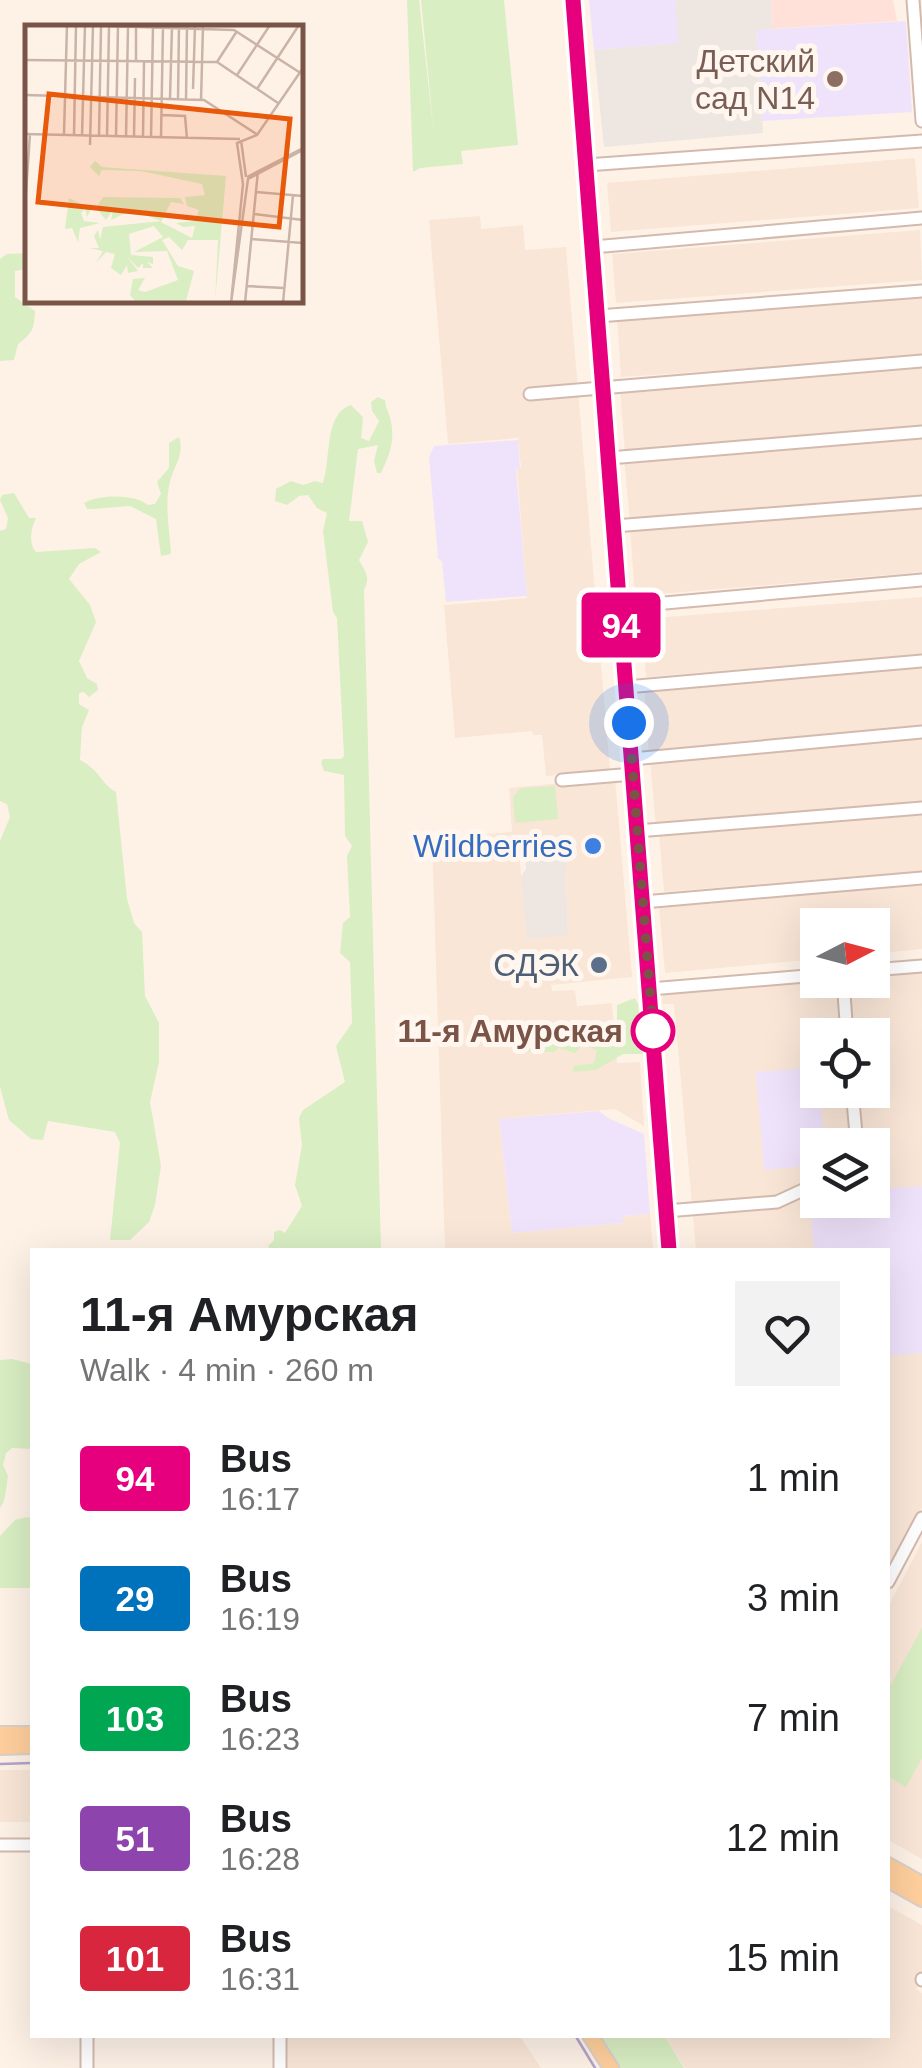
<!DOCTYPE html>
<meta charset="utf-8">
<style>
body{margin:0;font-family:Arial,sans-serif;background:#f2f2f2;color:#202124;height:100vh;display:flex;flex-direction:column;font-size:38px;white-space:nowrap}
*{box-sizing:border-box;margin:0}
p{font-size:32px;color:#757577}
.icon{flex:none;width:55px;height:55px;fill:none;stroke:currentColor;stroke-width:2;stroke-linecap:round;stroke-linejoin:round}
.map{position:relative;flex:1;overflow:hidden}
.sheet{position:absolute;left:30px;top:1248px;width:860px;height:790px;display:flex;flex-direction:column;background:#fff;border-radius:0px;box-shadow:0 10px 40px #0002}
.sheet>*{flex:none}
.badge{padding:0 20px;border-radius:8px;font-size:35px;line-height:65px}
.needle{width:65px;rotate:84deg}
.controls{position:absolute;left:800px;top:908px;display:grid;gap:20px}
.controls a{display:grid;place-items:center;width:90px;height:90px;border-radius:0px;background:#fff;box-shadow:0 10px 40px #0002;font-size:50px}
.you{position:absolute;width:50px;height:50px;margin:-25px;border:8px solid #fff;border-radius:50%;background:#1a73e8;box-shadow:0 0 0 15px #1a73e833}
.map>.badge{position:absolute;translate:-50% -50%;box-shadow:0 0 0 5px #fff}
.round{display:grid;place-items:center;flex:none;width:105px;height:105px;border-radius:0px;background:#f2f2f2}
.summary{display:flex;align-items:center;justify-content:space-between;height:170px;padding:0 50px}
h1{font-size:48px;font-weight:600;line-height:75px}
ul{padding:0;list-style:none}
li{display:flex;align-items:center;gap:30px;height:120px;padding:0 50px}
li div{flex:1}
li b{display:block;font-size:38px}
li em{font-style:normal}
li .badge{min-width:110px;font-weight:700;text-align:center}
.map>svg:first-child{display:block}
</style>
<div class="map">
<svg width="922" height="2068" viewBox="0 0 922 2068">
<rect width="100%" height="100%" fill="#fef2e7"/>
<g fill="#f9e6d7" fill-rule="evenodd">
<path d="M915 158 919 208 611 232 607 183Z"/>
<path d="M480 216 481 229 523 225 525 250 566 247 610 771 546 776 542 735H533L532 731 455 738 444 605 527 598 517 469 521 468 518 438 448 444 429 220Z"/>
<path d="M920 230 922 280 616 303 612 254Z"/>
<path d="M922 294V357L621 377 617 317Z"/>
<path d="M922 363V430L625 454 620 387Z"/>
<path d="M922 434V497L630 523 624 458Z"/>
<path d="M922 508V572L635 596 630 529Z"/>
<path d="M922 597V654L646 677 641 619Z"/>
<path d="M922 666V727L649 755 644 686Z"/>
<path d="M922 737V804L656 828 650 759Z"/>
<path d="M615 778 632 977 551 985 552 991 575 990 577 1006 612 1003 617 1063 640 1062 644 1126 615 1109 499 1119 512 1233 622 1223 623 1216 650 1214 653 1250H445L432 839 512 832 509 788ZM565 837 568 934 527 939 518 841Z"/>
<path d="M922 815V871L664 892 659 835Z"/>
<path d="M922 885V949L873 954 872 925H818L817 959 665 973 659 908Z"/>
<path d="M922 970V1508L888 1570V1250H696L674 1004H662L663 995 668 991 818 980H872L873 974ZM818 1035H872V1090H818ZM818 1145H872V1200H818Z"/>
<path d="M922 1542V1859L888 1840V1607Z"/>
<rect x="0" y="1770" width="32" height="52"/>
<path d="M888 1906 922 1925V1977L916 1989 922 1993V2068H685L664 2035H888Z"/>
<path d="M283 2035H519L541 2068H283Z"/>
</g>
<path fill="#ffe1da" d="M771 0H893L897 21 772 29Z"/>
<g fill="#eee6e0">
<path d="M675 0H771L772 29 756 31 763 133 604 147 594 50 678 43Z"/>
<path d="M565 837 568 935 527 939 521 877 526 869 524 840Z"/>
</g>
<g fill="#efe3fb">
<path d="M589 0H675L679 43 594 50Z"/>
<path d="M906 21 912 112 762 121 756 30Z"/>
<path d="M518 440 520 468 516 469 527 596 446 602 442 562 438 558 429 457 434 446Z"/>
<path d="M808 1068 809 1082H817L820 1090 824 1145H818L817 1165 764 1170 756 1072Z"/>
<path d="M599 1111 608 1118 644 1134 650 1214 623 1216V1223L512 1233 499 1119Z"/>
<path d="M922 1186V1353L888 1356V1250H814L810 1204 821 1200H872L873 1189Z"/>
</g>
<g fill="#d9eec3">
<path d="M407 0H419L434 135 421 0H504L518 145 461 151 463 164 420 168 413 172Z"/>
<path d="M27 253V269L15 271V297L35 311C34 329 33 333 18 344L14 360 0 361V259L7 254Z"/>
<path d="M378 397C391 404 382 396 387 409 397 434 392 449 381 473H377L374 461 378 445 358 449 349 521H362L368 542 359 560C365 572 371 576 364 590L381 1250H270L268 1246 274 1240V1232L280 1230 285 1233 302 1206 295 1185 302 1145 299 1118 303 1110 345 1082 336 1046 352 1023 350 962 340 953 343 923 350 917 347 856 352 846 345 836 344 775 324 771 321 763 323 759H341L344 756 337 618 333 612 323 531 327 513 317 508 308 495 299 496 287 505 275 501 276 489 291 481 303 485 315 481 323 483C331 459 324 413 351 405L363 417 361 438 369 441 379 421 372 411 371 402Z"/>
<path d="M179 437C185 455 174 465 170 482 164 503 170 532 171 554L161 556 156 519 130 506 93 509H87L84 503C99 494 135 494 148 505L155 504 161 494 157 482 169 468V443Z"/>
<path d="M14 493 29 518H36C31 528 28 543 36 552L95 548 101 552 79 564 69 579 90 605 96 622 79 661 87 678 97 684 98 690 89 697 84 692 79 693V704L89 710 82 727 80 760C101 771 100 783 116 792L127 899 134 923 142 932 145 996 159 1023V1062L150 1102 161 1166 155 1205 149 1222 130 1240H110L120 1143 115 1132 48 1121 43 1140 31 1139 9 1120 0 1087V841L10 817 7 804 0 801V531L6 529 8 518 0 500 2 495Z"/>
<path d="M555 786 558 819 515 823 513 797 521 788Z"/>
<path d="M635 998 638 1004 643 1054H623L596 1070 573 1072 574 1066 594 1063 597 1051 583 1044 575 1053 559 1048 554 1052 515 1051V1047L550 1046 583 1032 614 1028 617 1022V1005Z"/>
<path d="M12 1359 32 1364V1449L12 1448 6 1453 3 1465 8 1476C6 1486 6 1501 0 1508V1360Z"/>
<path d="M27 1517 32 1518V1588H0V1536L15 1520Z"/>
<path d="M922 1628V1758L906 1787 888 1776V1690Z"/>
<path d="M596 2035H664L684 2068H617Z"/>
</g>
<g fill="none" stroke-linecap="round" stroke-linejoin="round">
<g stroke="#d4baae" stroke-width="15">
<g id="minor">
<path d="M913 0 922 121"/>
<path d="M586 165 922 141"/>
<path d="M593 247 922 218"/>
<path d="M598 316 922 291"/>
<path d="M530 394 922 361"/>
<path d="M609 458 922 432"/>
<path d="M614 526 922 502"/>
<path d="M620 607 922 580"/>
<path d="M626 687 922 661"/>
<path d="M632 759 922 732"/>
<path d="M562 780 633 774"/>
<path d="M637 831 922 808"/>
<path d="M643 902 922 878"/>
<path d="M872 970 922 966"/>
<path d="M843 980 847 1035"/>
<path d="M650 989 818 975"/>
<path d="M852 1090 857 1145"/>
<path d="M666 1211 777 1202 803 1190 818 1189"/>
<path d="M888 1582 922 1518"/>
<path d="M0 1845H32"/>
<path d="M922 1980V1979"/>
<path d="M87 2035V2068"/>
<path d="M280 2035V2068"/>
</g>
</g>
<g stroke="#dacfcc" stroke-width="18">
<g id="major">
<path d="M573 0 669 1250"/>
<path d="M0 1734H32"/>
<path d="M0 1747 32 1746"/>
<path d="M888 1865 922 1884"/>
<path d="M888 1880 922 1899"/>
<path d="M590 2035 611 2068"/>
</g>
</g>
<use href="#minor" stroke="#fff" stroke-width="11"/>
<use href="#major" stroke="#ffcf9d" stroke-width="14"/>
<g stroke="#b3a3ca" stroke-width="2.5">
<path d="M0 1764 32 1763"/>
<path d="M575 2035 595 2068"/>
</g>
</g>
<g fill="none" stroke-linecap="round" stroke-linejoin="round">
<g stroke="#fff" stroke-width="22">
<path id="line" d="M573 0 669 1250"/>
</g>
<use href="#line" stroke="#e6007e" stroke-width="15"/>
<path stroke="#7b5448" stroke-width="10" stroke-dasharray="0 18" d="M629 723 653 1031"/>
</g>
<circle fill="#8d6e63" stroke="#fff7ef" stroke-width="4" cx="835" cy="79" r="10"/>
<circle fill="#3f7fe0" stroke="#fff7ef" stroke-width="4" cx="593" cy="846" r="10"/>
<circle fill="#5c6f8a" stroke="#fff7ef" stroke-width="4" cx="599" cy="965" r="10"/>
<circle fill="#fff" stroke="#e6007e" stroke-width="5" cx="653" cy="1031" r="20"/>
<g text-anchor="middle" stroke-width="10" stroke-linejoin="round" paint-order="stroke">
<g font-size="32" fill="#785e54" stroke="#fff7ef" text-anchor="end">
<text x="815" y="72">Детский<tspan x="815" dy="37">сад N14</tspan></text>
</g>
<g font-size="32" fill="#366cbe" stroke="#fff7ef" text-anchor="end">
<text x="573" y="857">Wildberries</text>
</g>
<g font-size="32" fill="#4e5e75" stroke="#fff7ef" text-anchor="end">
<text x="579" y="976">СДЭК</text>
</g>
<g font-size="32" font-weight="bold" fill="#7b5448" stroke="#fff7ef" text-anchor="end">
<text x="623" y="1042">11-я Амурская</text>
</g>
</g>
<g transform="translate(25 25)">
<rect width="278" height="278" fill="#fef2e7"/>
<path d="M70 136 77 142 201 151 190 277 193 215H163L157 225 144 212 137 215 153 241 169 246 161 276 155 277 110 276 105 270 108 254 120 253 113 265 120 267 153 255 142 226 109 227 138 212 129 201 104 209 106 230 128 232V239L122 237 128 243H118V238L113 243 101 230 113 246 103 248 102 240 96 250 86 243 90 229 81 227 71 238 78 226 64 223H74L69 211 73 205 75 215 78 202 136 196 107 185 86 195 88 185 81 195 71 183 78 172 155 173 159 179 146 177 136 197 167 213 170 201 158 202 151 198 170 196 174 185 162 181 160 172 180 170 177 159 116 146 77 145 74 151 65 142ZM44 173 66 184 62 192 60 184 56 188 59 196 75 198 55 203 53 217 47 203 40 204Z" fill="#d9eec3"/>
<path fill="none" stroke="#cab3a7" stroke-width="2.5" d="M48 0 209 5 274 47M0 35 192 37 253 78M111 37V1M192 37 212 6M212 50 245 0M168 64 170 1M232 64 274 0M0 70 179 75 233 110M145 73 147 1M153 74 154 1M161 74 162 1M176 75 178 1M137 90 160 91 162 114M0 109 215 114M39 109 42 0M49 111 51 0M57 111 60 0M74 111 76 1M91 111 93 0M118 111 119 37M82 112 84 1M101 112 103 1M109 112 110 53M126 113 128 1M136 113 138 1M216 115 221 152M65 120 68 0M222 152 278 123M231 167 278 171M0 182 5 109M229 189 278 195M227 214 278 218M222 261 259 263M206 278 218 159 212 118 232 110 278 43M206 278 223 154 278 125M220 278 233 146M258 278 268 170"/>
<path fill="#e8590c" fill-opacity="0.15" stroke="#e8590c" stroke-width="5" d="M24 69 265 94 254 202 13 177Z"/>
<rect width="278" height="278" fill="none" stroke="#7b5448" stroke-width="5"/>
</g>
</svg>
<div class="controls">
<a><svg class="needle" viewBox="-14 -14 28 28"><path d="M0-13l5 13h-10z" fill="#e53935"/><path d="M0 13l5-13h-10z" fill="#757577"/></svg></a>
<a><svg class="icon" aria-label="locate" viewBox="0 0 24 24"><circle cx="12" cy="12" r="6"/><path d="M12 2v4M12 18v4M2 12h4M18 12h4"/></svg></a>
<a><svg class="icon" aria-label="layers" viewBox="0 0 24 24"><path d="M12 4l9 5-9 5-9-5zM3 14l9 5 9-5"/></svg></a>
</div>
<div class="you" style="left:629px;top:723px"></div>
<b class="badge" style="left:621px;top:625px;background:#e6007e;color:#fff">94</b>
<section class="sheet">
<div class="summary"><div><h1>11-я Амурская</h1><p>Walk · 4 min · 260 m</p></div><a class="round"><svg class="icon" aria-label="heart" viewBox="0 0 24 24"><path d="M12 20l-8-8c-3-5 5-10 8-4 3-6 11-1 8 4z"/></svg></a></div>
<ul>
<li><span class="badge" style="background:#e6007e;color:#fff">94</span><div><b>Bus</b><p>16:17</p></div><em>1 min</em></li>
<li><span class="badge" style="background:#0072bc;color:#fff">29</span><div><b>Bus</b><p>16:19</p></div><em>3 min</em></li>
<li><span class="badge" style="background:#00a651;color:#fff">103</span><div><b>Bus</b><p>16:23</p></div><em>7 min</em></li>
<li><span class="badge" style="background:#8e44ad;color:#fff">51</span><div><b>Bus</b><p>16:28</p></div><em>12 min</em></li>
<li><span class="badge" style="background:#d7263d;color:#fff">101</span><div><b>Bus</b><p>16:31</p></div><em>15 min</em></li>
</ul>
</section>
</div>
